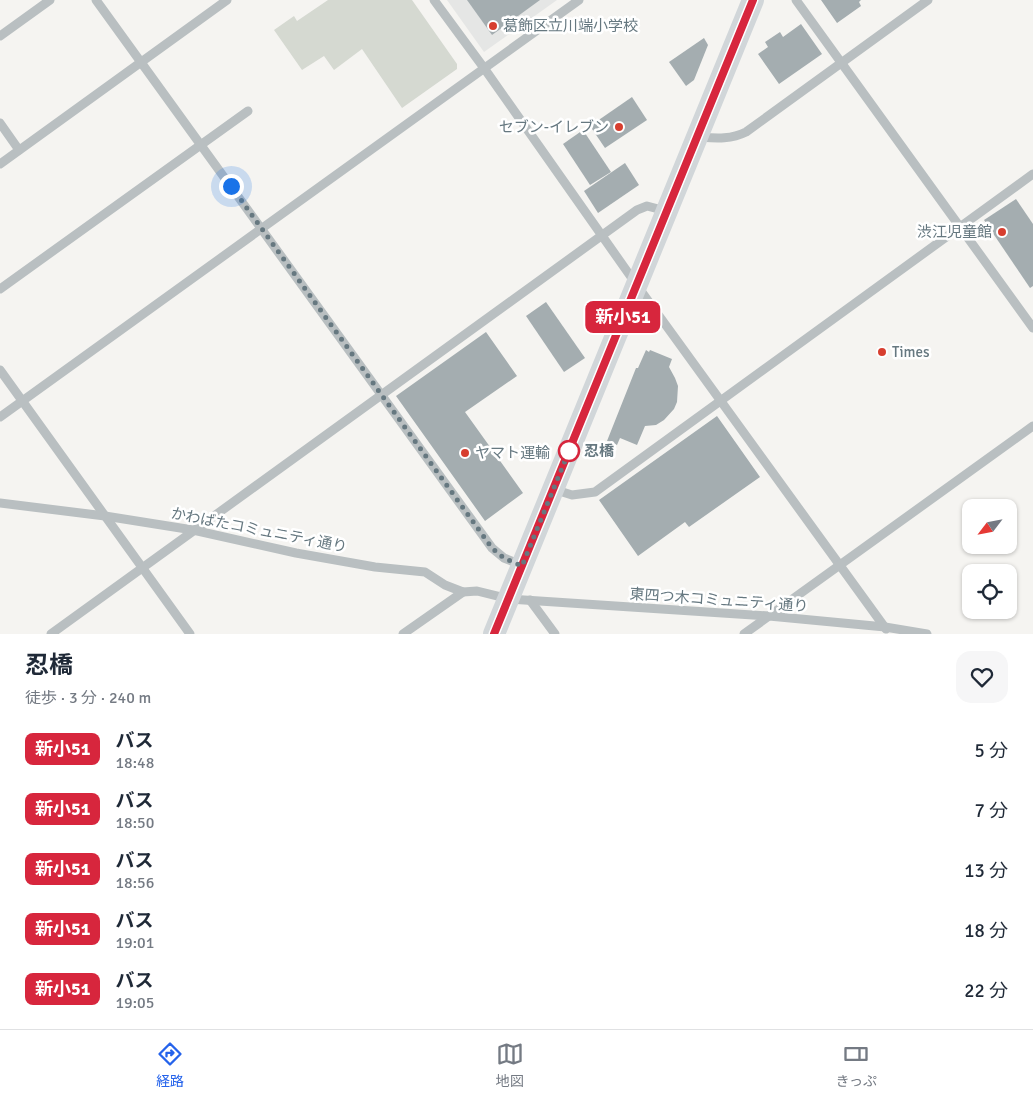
<!DOCTYPE html>
<html lang="ja">
<meta charset="utf-8">
<style>
body{margin:0;font-family:Signika,"Noto Sans JP",sans-serif;background:#f6f6f7;color:#1f2937;height:100vh;display:flex;flex-direction:column;font-size:19px;white-space:nowrap}
*{box-sizing:border-box;margin:0}
p{font-size:16px;color:#747a83}
.icon{flex:none;width:28px;height:28px;fill:none;stroke:currentColor;stroke-width:2;stroke-linecap:round;stroke-linejoin:round}
.map{position:relative;height:634px;overflow:hidden}
.sheet{display:flex;flex-direction:column;background:#fff;flex:1}
.sheet>*{flex:none}
.badge{padding:0 10px;border-radius:8px;font-size:18px;line-height:32px}
.needle{width:32px;rotate:238deg}
.fabs{position:absolute;left:962px;top:499px;display:grid;gap:10px}
.fabs a{display:grid;place-items:center;width:55px;height:55px;border-radius:10px;background:#fff;box-shadow:0 1px 4px #0004;font-size:25px}
.you{position:absolute;width:25px;height:25px;margin:-12px;border:4px solid #fff;border-radius:50%;background:#1a73e8;box-shadow:0 0 0 8px #1a73e833}
.map>.badge{position:absolute;translate:-50% -50%;box-shadow:0 0 0 2px #fff}
.round{display:grid;place-items:center;flex:none;width:52px;height:52px;border-radius:15px;background:#f6f6f7}
.head{display:flex;align-items:center;justify-content:space-between;height:85px;padding:0 25px}
h1{font-size:24px;font-weight:700;line-height:38px}
ul{padding:0;list-style:none}
li{display:flex;align-items:center;gap:15px;height:60px;padding:0 25px}
li div{flex:1}
li b{display:block;font-size:19px}
li em{font-style:normal}
li .badge{min-width:55px;font-weight:700;text-align:center}
.tab-bar{display:flex;justify-content:space-around;align-items:center;height:70px;border-top:1px solid #e0e1e3;background:#fff;font-size:14px;color:#747a83}
.tab-bar a{display:grid;justify-items:center;gap:2px}
.tab-bar .selected{color:#2563eb}
.map>svg:first-child{display:block}
</style>
<div class="map">
<svg width="1033" height="634" viewBox="0 0 1033 634">
<rect width="100%" height="100%" fill="#f5f4f1"/>
<path fill="#e5e6e5" d="M447 0H557L484 52Z"/>
<path fill="#d5d9d1" d="M328 0H412L457 64V69L402 108 362 49 334 70 324 56 302 70 274 30 294 16 297 21Z"/>
<g fill="#a4adb0">
<path d="M467 0H540L492 35Z"/>
<path d="M821 0H861L859 2 861 6 837 23Z"/>
<path d="M801 24 822 54 779 84 758 54 768 47 765 42 780 32 783 37Z"/>
<path d="M704 38 708 45 694 80 686 86 669 62Z"/>
<path d="M632 97 647 120 605 148 590 126Z"/>
<path d="M583 130 611 172 590 185 563 144Z"/>
<path d="M625 163 639 185 598 213 584 191Z"/>
<path d="M1016 199 1033 224V286L1030 288 984 220Z"/>
<path d="M546 302 585 358 564 372 526 316Z"/>
<path d="M486 332 517 376 465 412 523 493 485 521 396 396Z"/>
<path d="M646 350 649 352 650 350 672 359 669 367 675 378 678 386 677 402 674 409 664 420 656 425 645 426 637 445 620 438 617 445 607 441 636 368H638Z"/>
<path d="M717 416 760 477 689 527 685 522 638 556 599 500Z"/>
</g>
<g fill="none" stroke-linecap="round" stroke-linejoin="round">
<g stroke="#b9bfc1" stroke-width="9">
<path d="M96 0 492 548 504 558 521 565"/>
<path d="M434 0 484 68 636 284 886 629"/>
<path d="M796 0 1033 328"/>
<path d="M0 36 50 0"/>
<path d="M0 123 19 150"/>
<path d="M697 137C714 138 730 140 746 132L928 0"/>
<path d="M0 164 227 0"/>
<path d="M0 289 248 111"/>
<path d="M0 370 190 634"/>
<path d="M0 417 579 0"/>
<path d="M553 489 572 495 595 492 1033 174"/>
<path d="M0 503 105 516 193 530 296 553 375 567 425 572 445 585 463 592 477 591 509 599 769 616 885 627 927 634"/>
<path d="M530 600 555 634"/>
<path d="M51 634 637 210 647 206 666 211"/>
<path d="M403 634 463 592"/>
<path d="M744 634 1033 426"/>
</g>
<path stroke="#d1d6d9" stroke-width="22" d="M494 634 753 0"/>
</g>
<g fill="none" stroke-linecap="round" stroke-linejoin="round">
<g stroke="#fff" stroke-width="11">
<path id="line" d="M494 634 753 0"/>
</g>
<use href="#line" stroke="#d7263d" stroke-width="8"/>
<path stroke="#667880" stroke-width="5" stroke-dasharray="0 9" d="M231 186 492 548 504 558 522 566 569 451"/>
</g>
<g fill="#d73e2f" stroke="#fff" stroke-width="2">
<circle cx="493" cy="26" r="5"/>
<circle cx="619" cy="127" r="5"/>
<circle cx="1002" cy="232" r="5"/>
<circle cx="882" cy="352" r="5"/>
<circle cx="465" cy="453" r="5"/>
</g>
<circle fill="#fff" stroke="#d7263d" stroke-width="2.5" cx="569" cy="451" r="10"/>
<g text-anchor="middle" stroke-width="5" stroke-linejoin="round" paint-order="stroke">
<g font-size="15" fill="#667880" stroke="#fff" text-anchor="start">
<text x="503" y="31">葛飾区立川端小学校</text>
<text x="609" y="132" text-anchor="end">セブン-イレブン</text>
<text x="992" y="237" text-anchor="end">渋江児童館</text>
<text x="892" y="357">Times</text>
<text x="475" y="458">ヤマト運輸</text>
</g>
<g font-size="15" font-weight="bold" fill="#667880" stroke="#fff" text-anchor="start">
<text x="584" y="456">忍橋</text>
</g>
<g font-size="15" fill="#667880" stroke="#fff">
<text transform="translate(259 530) rotate(11)" y="5">かわばたコミュニティ通り</text>
<text transform="translate(719 600) rotate(4)" y="5">東四つ木コミュニティ通り</text>
</g>
</g>
</svg>
<div class="fabs">
<a><svg class="needle" viewBox="-14 -14 28 28"><path d="M0-13l5 13h-10z" fill="#e53935"/><path d="M0 13l5-13h-10z" fill="#747a83"/></svg></a>
<a><svg class="icon" aria-label="locate" viewBox="0 0 24 24"><circle cx="12" cy="12" r="6"/><path d="M12 2v4M12 18v4M2 12h4M18 12h4"/></svg></a>
</div>
<div class="you" style="left:231px;top:186px"></div>
<b class="badge" style="left:623px;top:317px;background:#d7263d;color:#fff">新小51</b>
</div>
<section class="sheet">
<div class="head"><div><h1>忍橋</h1><p>徒歩 · 3 分 · 240 m</p></div><a class="round"><svg class="icon" aria-label="heart" viewBox="0 0 24 24"><path d="M12 20l-8-8c-3-5 5-10 8-4 3-6 11-1 8 4z"/></svg></a></div>
<ul>
<li><span class="badge" style="background:#d7263d;color:#fff">新小51</span><div><b>バス</b><p>18:48</p></div><em>5 分</em></li>
<li><span class="badge" style="background:#d7263d;color:#fff">新小51</span><div><b>バス</b><p>18:50</p></div><em>7 分</em></li>
<li><span class="badge" style="background:#d7263d;color:#fff">新小51</span><div><b>バス</b><p>18:56</p></div><em>13 分</em></li>
<li><span class="badge" style="background:#d7263d;color:#fff">新小51</span><div><b>バス</b><p>19:01</p></div><em>18 分</em></li>
<li><span class="badge" style="background:#d7263d;color:#fff">新小51</span><div><b>バス</b><p>19:05</p></div><em>22 分</em></li>
</ul>
</section>
<nav class="tab-bar">
<a class="selected"><svg class="icon" aria-label="directions" viewBox="0 0 24 24"><path d="M12 3l9 9-9 9-9-9zM9 14v-3h6M13 9l2 2-2 2"/></svg>経路</a>
<a><svg class="icon" aria-label="map" viewBox="0 0 24 24"><path d="M3 6l6-2 6 2 6-2v14l-6 2-6-2-6 2zM9 4v14M15 6v14"/></svg>地図</a>
<a><svg class="icon" aria-label="tickets" viewBox="0 0 24 24"><path d="M3 7h18v10H3zM15 7v10"/></svg>きっぷ</a>
</nav>
